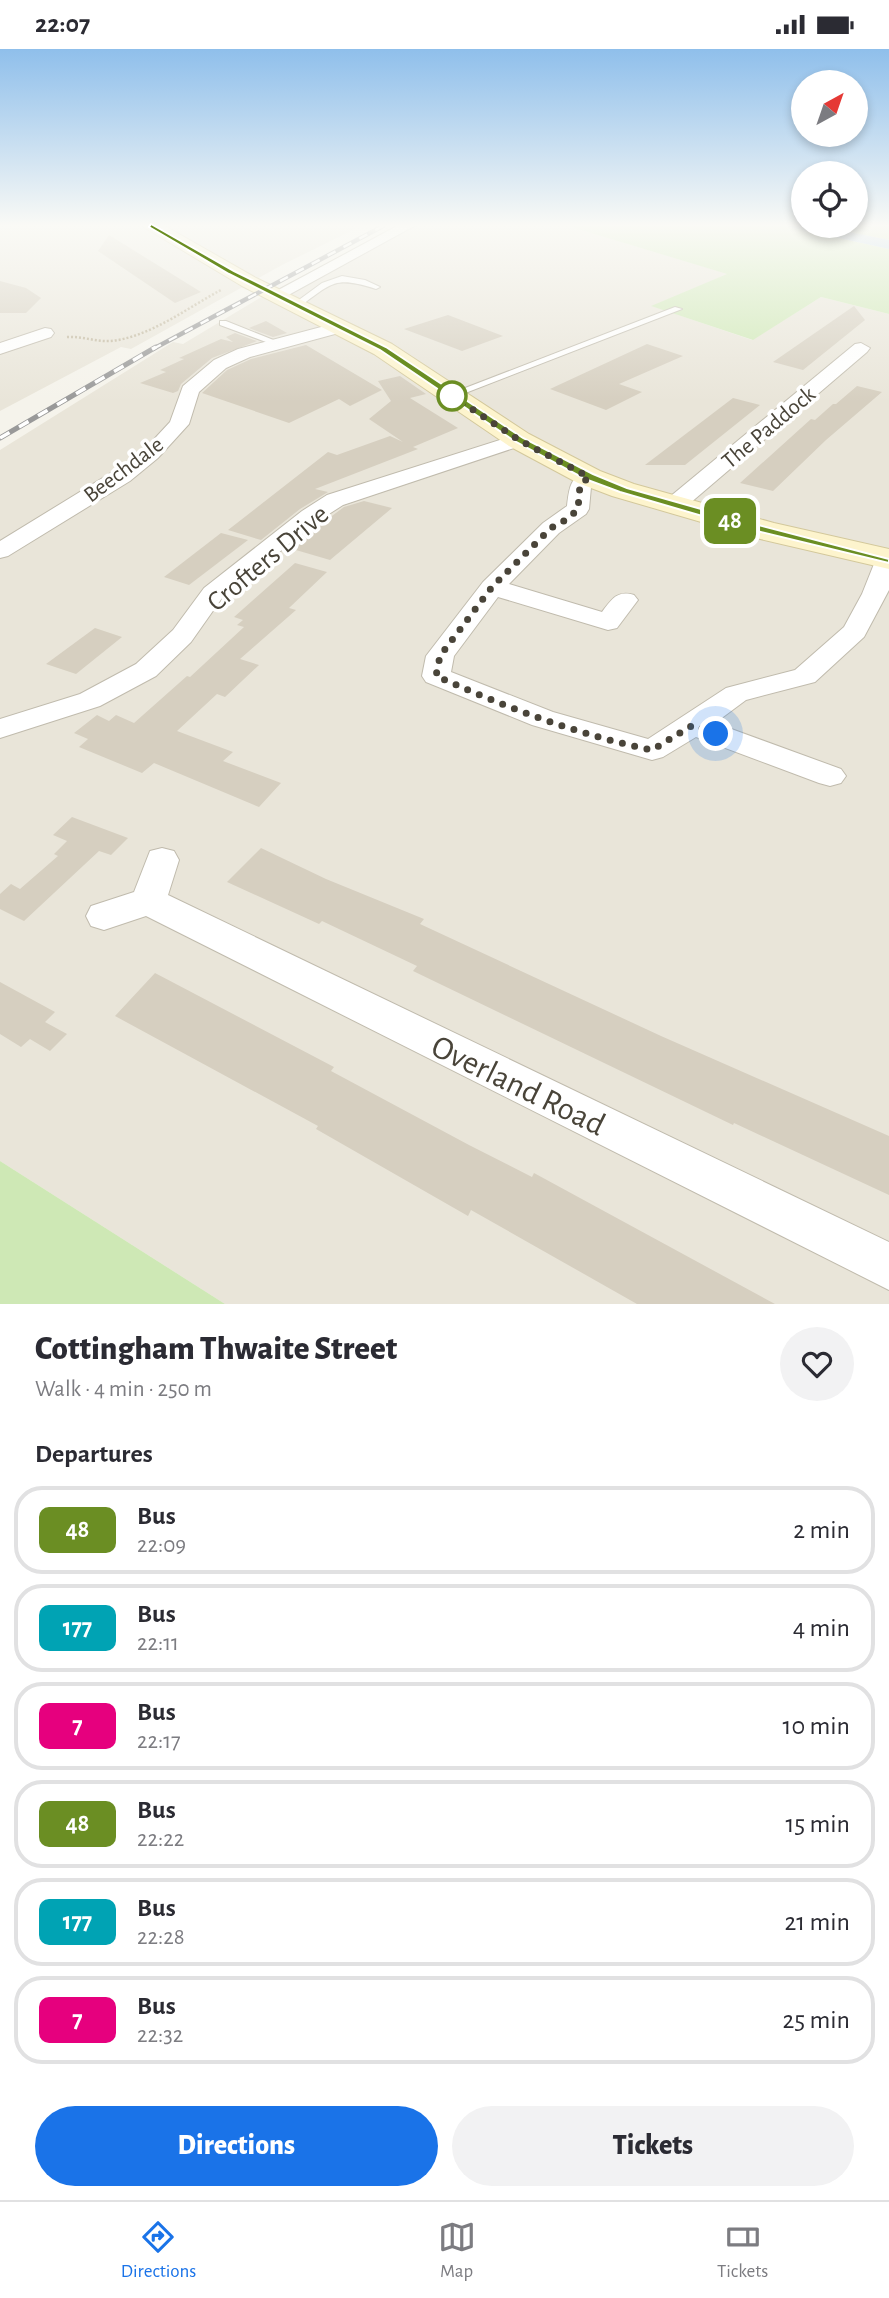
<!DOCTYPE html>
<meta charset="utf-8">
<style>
body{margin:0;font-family:"Alegreya Sans",sans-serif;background:#f2f2f3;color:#2b2b33;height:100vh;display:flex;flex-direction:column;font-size:26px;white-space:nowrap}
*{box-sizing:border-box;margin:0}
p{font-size:23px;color:#7c7c81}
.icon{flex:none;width:38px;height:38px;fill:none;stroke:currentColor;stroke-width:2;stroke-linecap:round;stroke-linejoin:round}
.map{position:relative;height:1255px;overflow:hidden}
.sheet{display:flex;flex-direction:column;background:#fff;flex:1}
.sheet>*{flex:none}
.badge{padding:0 14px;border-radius:10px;font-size:24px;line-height:46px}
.needle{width:46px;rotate:40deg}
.controls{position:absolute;left:791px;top:21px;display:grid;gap:14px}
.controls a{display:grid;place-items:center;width:77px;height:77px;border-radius:50%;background:#fff;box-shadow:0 4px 10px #0003;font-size:35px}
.you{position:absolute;width:35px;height:35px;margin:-18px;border:5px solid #fff;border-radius:50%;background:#1a73e8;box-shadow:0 0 0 10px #1a73e833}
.map>.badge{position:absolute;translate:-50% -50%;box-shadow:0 0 0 4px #fff}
h2{padding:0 35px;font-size:26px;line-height:63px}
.round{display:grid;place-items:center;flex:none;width:74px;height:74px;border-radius:37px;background:#f2f2f3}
.summary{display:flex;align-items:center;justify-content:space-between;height:119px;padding:0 35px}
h1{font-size:33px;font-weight:800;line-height:52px}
.cta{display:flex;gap:14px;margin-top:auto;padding:14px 35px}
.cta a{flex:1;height:80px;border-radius:42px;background:#1a73e8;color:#fff;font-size:28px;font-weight:800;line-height:80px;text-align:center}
.cta a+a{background:#f2f2f3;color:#2b2b33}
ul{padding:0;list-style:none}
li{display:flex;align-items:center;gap:21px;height:88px;margin:0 14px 10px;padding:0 21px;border:4px solid #e1e1e2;border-radius:28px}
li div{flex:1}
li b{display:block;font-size:26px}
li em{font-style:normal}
li .badge{min-width:77px;font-weight:700;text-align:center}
.status{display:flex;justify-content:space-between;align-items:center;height:49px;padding:0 35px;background:#fff;direction:ltr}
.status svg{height:19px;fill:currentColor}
.tabs{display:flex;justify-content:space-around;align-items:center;height:98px;border-top:2px solid #e1e1e2;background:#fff;font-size:19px;color:#7c7c81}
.tabs a{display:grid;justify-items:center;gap:4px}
.tabs .active{color:#1a73e8}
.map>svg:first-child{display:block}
</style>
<div class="status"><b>22:07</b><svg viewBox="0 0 49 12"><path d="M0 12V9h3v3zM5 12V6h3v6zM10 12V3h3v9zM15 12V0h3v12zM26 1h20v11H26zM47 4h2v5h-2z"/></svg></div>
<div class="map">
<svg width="889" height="1255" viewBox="0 0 889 1255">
<rect width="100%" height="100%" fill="#f5f3eb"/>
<g fill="#e9e5d9">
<path d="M0 177H361L282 216 131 300 121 298 0 362Z"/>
<path d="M398 177H568L728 225 652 257 752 291 821 248 889 265V1255H225L0 1112V401L173 293 183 295 258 250Z"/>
</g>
<g fill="#cee8b5">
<path d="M568 177H784L889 200V265L821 248 753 291 651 257 727 225Z"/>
<path d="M820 177H889V191Z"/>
<path d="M0 1112 225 1255H0Z"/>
</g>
<path fill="#aacfef" d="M784 177H820L889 191V200Z"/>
<g fill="#d6cfc0">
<path d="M109 186 201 243 175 254 98 202Z"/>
<path d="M0 232 26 239 41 249 26 264H0Z"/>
<path d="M854 257 865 271 803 321 773 313Z"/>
<path d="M448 266 503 287 462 302 404 280Z"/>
<path d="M266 272 287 284 273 288 249 279Z"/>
<path d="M235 284 257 292 212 309 181 335 178 342 173 344 140 334 166 323 160 321 184 310 179 309 221 290 233 293 226 288Z"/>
<path d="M647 295 683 307 619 335 642 343 606 361 550 340Z"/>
<path d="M306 296 382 341 350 357 339 350 289 374 202 344 227 321 251 310Z"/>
<path d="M400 327 426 345 410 349 458 379 413 398 418 400 315 440 328 443 300 460 261 491 228 481 328 403 337 406 390 387 403 393 369 370 391 352 378 332Z"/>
<path d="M857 337 882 343 826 391 773 442 740 434 811 370 815 371 833 355H836Z"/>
<path d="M733 349 760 356 685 416H645Z"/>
<path d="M364 452 392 459 330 511 289 499 344 458Z"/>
<path d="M221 484 248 491 189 536 164 528Z"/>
<path d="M295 514 327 523 289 559 296 561 240 610 259 616 225 648 217 645 177 682 233 703 223 712 281 734 259 758 154 714 142 724 79 698 88 690 74 684 97 666 109 672 116 666 134 674 187 627 190 628 244 578 237 576 243 571 234 568Z"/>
<path d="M95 579 122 588 76 625 46 615Z"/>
<path d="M72 768 128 789 111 806 99 802 24 872 0 860V845L11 835 20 840 58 807 54 805 67 792 53 786Z"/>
<path d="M261 799 326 830 424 870 420 875 661 987 889 1087V1146L734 1074 733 1076 413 922 417 917 322 872 319 875 227 833Z"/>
<path d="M155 924 334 1018 331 1022 469 1096 532 1128 534 1124 775 1255H637L471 1161 468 1167 316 1080 318 1077 115 967Z"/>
<path d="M0 933 55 963 45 973 67 985 50 1002 30 990 21 998 0 985Z"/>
</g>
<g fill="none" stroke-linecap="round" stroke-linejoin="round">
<g stroke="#c0bbad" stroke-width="2">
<g id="lane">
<path d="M342 227 365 231 380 238 376 240C335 227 333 233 299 258L292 256 322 234Z"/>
<path d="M675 258 682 260 455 348 447 346Z"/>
<path d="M220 272H226L281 294 274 296 220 276Z"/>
</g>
</g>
<g stroke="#c0bbad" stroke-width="2">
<g id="street">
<path d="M397 177H414L283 249H271L269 246Z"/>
<path d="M340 273 348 278 346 282 250 308 226 319 199 343 189 375 158 409 130 432 8 507 0 509V492L114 422 144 401 170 373 183 337 214 311 238 300Z"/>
<path d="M45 279 51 280 54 284 51 288 0 305V294Z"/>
<path d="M861 294 870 299 867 303 682 461H666L663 456 666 451 855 295Z"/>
<path d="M519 385 526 387 529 391 526 395 343 456 318 472 222 549 191 593 156 627 100 657 0 689V670L80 645 136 615 173 581 204 539 302 462 327 446Z"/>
<path d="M589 422 597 423 600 428 591 438 589 460 586 465 559 484 509 535 602 563C612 550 617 541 634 546L638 551 617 579 608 581 498 548 454 607 451 623 553 663 648 690 726 639 795 621 844 578 862 545 876 510 879 505 889 503V541L864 588 815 633 746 651 715 674 841 720 846 727 841 734 830 737 819 734 696 688 663 708 652 711 532 676 426 633 422 627 426 607 483 533 543 474 567 457C569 440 570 426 589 422Z"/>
<path d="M162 799 174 802 179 811 168 846 889 1193V1241L146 867 104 881 91 877 86 867 91 857 134 843 150 802Z"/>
</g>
</g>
<g stroke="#d3c89b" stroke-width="2">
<path id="secondary" d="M142 177H165L256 229 392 295 529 385 600 422 634 435 774 474 889 500V520L756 489 612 447 578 434 509 397 374 305 242 237Z"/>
</g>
<path stroke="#c2b89f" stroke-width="2.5" stroke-dasharray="2 2" stroke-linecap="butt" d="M67 288C82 287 96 293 111 292 150 288 187 259 221 241"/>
<use href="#lane" fill="#fff" fill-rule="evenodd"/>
<use href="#street" fill="#fff" fill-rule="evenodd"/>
<use href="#secondary" fill="#fdf4cd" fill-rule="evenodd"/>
<g stroke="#999" stroke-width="4.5">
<path id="rail-far1" d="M153 300 383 177"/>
</g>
<g stroke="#999" stroke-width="5">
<path id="rail" d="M0 389 156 298"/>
</g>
<use href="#rail-far1" stroke="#fff" stroke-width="2.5" stroke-dasharray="9" stroke-linecap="butt"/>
<use href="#rail" stroke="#fff" stroke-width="3.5" stroke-dasharray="11" stroke-linecap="butt"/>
</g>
<linearGradient id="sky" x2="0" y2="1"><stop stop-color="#8fbfeb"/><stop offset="0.5" stop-color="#fafaf6"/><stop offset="1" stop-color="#fafaf6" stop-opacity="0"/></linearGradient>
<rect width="889" height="353" fill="url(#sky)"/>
<path fill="#6b8e23" stroke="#fff" stroke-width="2" d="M151 175 234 222 386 298 523 389 593 425 627 439 747 473 889 510V514L740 478 620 443 585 430 516 393 380 301 229 225 149 178Z"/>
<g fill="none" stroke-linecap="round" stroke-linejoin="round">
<path stroke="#494439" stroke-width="7" stroke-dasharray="0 12.6" d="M452 347 519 391 589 428 580 436 578 460 569 469 551 479 492 538 440 607 436 627C505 658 578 686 652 701L693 676 716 685"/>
</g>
<circle fill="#fff" stroke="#6b8e23" stroke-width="3.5" cx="452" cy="347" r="14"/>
<g text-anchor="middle" stroke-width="7" stroke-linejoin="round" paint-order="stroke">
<g font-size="23" fill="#494439" stroke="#fff">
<text transform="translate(768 378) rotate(-40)" y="8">The Paddock</text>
<text transform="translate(123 420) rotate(-37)" y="8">Beechdale</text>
</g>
<g font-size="28" fill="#494439" stroke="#fff">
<text transform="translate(267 508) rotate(-40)" y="10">Crofters Drive</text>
</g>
<g font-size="33" fill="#494439" stroke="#fff">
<text transform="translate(519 1035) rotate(26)" y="12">Overland Road</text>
</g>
</g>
</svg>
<div class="controls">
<a><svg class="needle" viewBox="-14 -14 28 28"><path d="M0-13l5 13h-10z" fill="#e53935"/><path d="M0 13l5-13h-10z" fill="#7c7c81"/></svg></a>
<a><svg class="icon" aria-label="locate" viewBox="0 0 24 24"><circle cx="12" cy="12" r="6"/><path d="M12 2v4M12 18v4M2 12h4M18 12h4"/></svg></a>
</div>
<div class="you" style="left:716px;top:685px"></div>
<b class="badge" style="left:730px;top:472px;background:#6b8e23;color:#fff">48</b>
</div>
<section class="sheet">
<div class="summary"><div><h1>Cottingham Thwaite Street</h1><p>Walk · 4 min · 250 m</p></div><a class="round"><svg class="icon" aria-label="heart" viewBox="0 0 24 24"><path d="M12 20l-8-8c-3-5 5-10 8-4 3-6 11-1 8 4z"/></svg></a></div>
<h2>Departures</h2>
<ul>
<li><span class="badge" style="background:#6b8e23;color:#fff">48</span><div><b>Bus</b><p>22:09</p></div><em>2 min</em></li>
<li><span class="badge" style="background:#00a3b4;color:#fff">177</span><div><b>Bus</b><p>22:11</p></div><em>4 min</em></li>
<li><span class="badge" style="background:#e6007e;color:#fff">7</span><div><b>Bus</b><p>22:17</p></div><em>10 min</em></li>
<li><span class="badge" style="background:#6b8e23;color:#fff">48</span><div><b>Bus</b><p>22:22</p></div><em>15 min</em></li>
<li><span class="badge" style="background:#00a3b4;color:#fff">177</span><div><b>Bus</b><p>22:28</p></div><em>21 min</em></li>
<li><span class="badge" style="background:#e6007e;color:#fff">7</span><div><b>Bus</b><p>22:32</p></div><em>25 min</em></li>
</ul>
<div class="cta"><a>Directions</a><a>Tickets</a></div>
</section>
<nav class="tabs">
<a class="active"><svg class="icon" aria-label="directions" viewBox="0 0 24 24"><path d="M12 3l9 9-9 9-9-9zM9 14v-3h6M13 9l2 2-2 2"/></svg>Directions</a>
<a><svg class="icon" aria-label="map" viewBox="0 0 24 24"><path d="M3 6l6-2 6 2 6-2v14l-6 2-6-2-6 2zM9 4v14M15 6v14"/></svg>Map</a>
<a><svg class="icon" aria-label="tickets" viewBox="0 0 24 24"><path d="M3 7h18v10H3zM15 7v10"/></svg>Tickets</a>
</nav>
